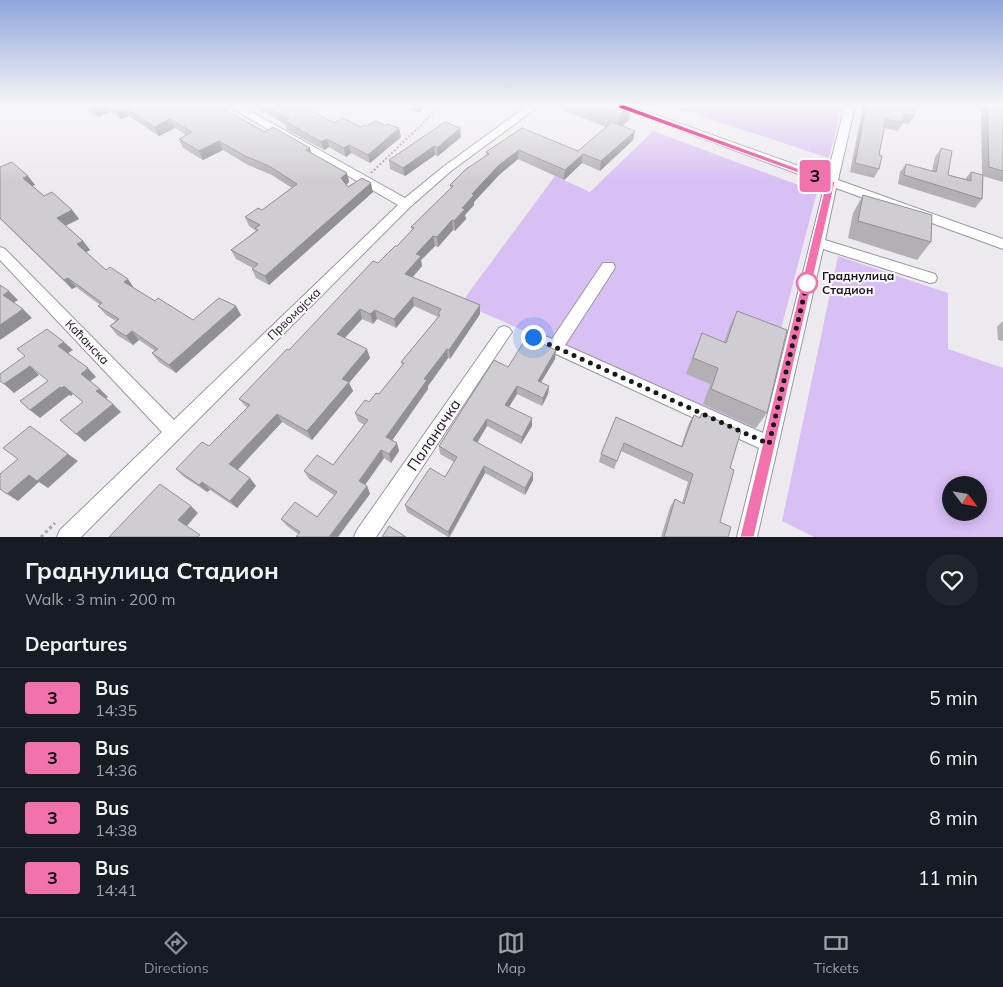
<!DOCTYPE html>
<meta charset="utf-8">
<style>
body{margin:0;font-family:Mulish,sans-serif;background:#20242c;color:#f1f3f6;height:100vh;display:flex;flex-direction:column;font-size:19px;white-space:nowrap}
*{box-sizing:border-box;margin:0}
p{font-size:16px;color:#9ea1a6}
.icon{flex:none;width:28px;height:28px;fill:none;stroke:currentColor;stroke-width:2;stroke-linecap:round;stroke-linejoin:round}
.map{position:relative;height:537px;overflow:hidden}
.sheet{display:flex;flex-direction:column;background:#171b24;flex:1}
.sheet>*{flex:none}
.badge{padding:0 10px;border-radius:4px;font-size:18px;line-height:32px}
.needle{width:32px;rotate:121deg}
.controls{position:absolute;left:942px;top:476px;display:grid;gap:10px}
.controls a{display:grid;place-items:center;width:45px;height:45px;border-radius:50%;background:#171b24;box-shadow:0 2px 12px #0003;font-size:25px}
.you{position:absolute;width:25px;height:25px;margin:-12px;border:4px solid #fff;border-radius:50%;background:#1a73e8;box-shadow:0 0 0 8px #1a73e833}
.map>.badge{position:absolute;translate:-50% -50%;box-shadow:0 0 0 2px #fff}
h2{padding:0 25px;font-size:19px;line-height:45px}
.round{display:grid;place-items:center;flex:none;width:52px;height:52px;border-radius:26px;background:#20242c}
.headline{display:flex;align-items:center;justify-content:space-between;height:85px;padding:0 25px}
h1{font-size:24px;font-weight:700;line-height:38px}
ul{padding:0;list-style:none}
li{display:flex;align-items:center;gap:15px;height:60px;padding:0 25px;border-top:1px solid #363941}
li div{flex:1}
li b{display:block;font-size:19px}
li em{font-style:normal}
li .badge{min-width:55px;font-weight:700;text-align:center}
.dock{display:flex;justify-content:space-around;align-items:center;height:70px;border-top:1px solid #363941;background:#171b24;font-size:14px;color:#9ea1a6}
.dock a{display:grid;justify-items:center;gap:2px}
.dock .active{color:#8c9099}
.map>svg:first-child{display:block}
</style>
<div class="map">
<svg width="1003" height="537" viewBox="0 0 1003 537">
<rect width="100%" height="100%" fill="#edeaef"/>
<g fill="#d8bff4" fill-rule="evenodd">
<path d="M670 106H842L829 158Z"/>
<path d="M653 131 817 192 751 443 524 341 529 333 461 303 555 176 590 192Z"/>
<path d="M838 256 948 293V349L1003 368V537H814L782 521ZM951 485H979V512H951Z"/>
</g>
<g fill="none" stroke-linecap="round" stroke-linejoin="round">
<g stroke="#9a989c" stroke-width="2">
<g id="minor">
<path d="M228 106H241L405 198 443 167 527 106H539L451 171 410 207 81 537H57L60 530 162 432 0 260V247L5 249 174 420 398 205Z"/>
<path d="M616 106H631L827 176 845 106H855L838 180 1003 239V249L836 188 825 240 935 274 937 278 935 282 930 283 823 249 757 537H737L759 448 528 341 525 337 528 333 533 331 552 339 603 263H613L615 267 613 271 565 345 763 433 825 184Z"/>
<path d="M504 326 509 328 512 332 509 336 376 537H354L357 530 499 328Z"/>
</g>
</g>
<path stroke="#a6a4a8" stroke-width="2" stroke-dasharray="2 2" stroke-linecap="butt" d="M371 173 441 106"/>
<path stroke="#a6a4a8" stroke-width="3" stroke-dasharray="3 3" stroke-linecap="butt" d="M41 537 55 523"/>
<use href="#minor" fill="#fff" fill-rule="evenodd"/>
</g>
<g fill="#b2b0b5">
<path d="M84 106H218L265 132 311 154 347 173 349 182 346 185 348 187 373 192 269 285 256 278 252 269 253 268 236 259 231 250 256 231 249 226 245 217 262 210 292 188 272 175 248 165 223 150 203 160 183 148 179 139 186 135 175 128 159 136 129 116 121 119 110 112 98 117 85 108Z"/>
<path d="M252 106H303L334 123 361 127 386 126 399 128 401 137 370 163 351 153 346 157 329 147 324 150 287 130 285 124Z"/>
<path d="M404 106H428L418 113 405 108Z"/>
<path d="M558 106H632L629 120 622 126 635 131 633 140 600 171 582 163 564 180 518 159 499 175 474 202V205L465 215 466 219 455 231 453 230 438 247 435 246 421 260 422 266 412 277 480 314 450 359 448 358 428 386V389L392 440 397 443 399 451 391 463 384 458 365 485 367 486 370 494 298 534 287 526 281 519 317 517 334 495 309 479 304 471 333 465 364 425 358 421 355 413 379 394 402 365 401 362 438 317 414 306 396 328 377 319 373 324 362 319 345 338 370 358 349 383 353 391 312 440 282 422 238 470 256 486 237 508 210 490 207 492 184 477 176 469 209 446 247 408 239 399 378 263 397 246 412 230 411 227 451 188 450 185 486 155V152L498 144 578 151 606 127 558 108Z"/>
<path d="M863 106H916L914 116 909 124 903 123 898 131 884 128 879 155V169L874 178 850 172Z"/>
<path d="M974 106H1003V182L983 176 982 199 975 208 898 184 900 172 906 164 932 171 935 157 941 148 948 175 965 179 971 172 982 175 981 108Z"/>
<path d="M461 137 438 156 435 155 405 176 390 169 389 160Z"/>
<path d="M0 167 28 176 35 185 32 186 44 196 72 210 79 219 66 226 83 241 90 250 86 252 106 270 134 288 155 301 193 320 241 315 176 373 159 362 152 353 155 351 139 340 133 345 117 335 110 326 116 321 106 315 98 306 100 305 76 287 72 289 0 219Z"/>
<path d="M863 195 931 242 917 260 848 238 853 213Z"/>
<path d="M737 311 767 413 756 428 703 404 710 384 686 374 695 350 702 333 724 342 729 328Z"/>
<path d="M1003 321V341L998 340 997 327Z"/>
<path d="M555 359 541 382 549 386 548 394 542 406 517 394 509 407 532 426 521 444 487 426 477 443 533 480 525 495 485 473 450 537H448L407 512 405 505 445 477 454 462 440 454 439 446 508 367Z"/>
<path d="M702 413 730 468 720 522 728 537H661L670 507 675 499 682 503 688 482 621 451 614 469 599 462 601 454 616 417 681 446 689 423 694 415 699 417Z"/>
</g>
<g fill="#919093">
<path d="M96 106H107L110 112 98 117 93 108Z"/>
<path d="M417 106H428L418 113Z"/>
<path d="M629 106H632L629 120 617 131 620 114Z"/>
<path d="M124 107 129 116 121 119 116 111Z"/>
<path d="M170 119 175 128 159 136 154 127Z"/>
<path d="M399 128 401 137 370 163 368 155Z"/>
<path d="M460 128 461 137 438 156 437 148Z"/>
<path d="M635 131 633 140 600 171 601 161Z"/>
<path d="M327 139 329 147 324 150 321 142Z"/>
<path d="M219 141 223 150 203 160 199 151Z"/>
<path d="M349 145 351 153 346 157 344 148Z"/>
<path d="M434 146 435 155 405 176 403 168Z"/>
<path d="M310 148 312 157 306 150Z"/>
<path d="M519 150 518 159 499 175 474 202V205L465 215 466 219 455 231 454 221 472 194 499 165Z"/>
<path d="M583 154 582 163 564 180 565 170Z"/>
<path d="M347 173 349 182 343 187 341 178Z"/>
<path d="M28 176 35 185 30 187 23 178Z"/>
<path d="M371 183 373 192 269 285 265 276Z"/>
<path d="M72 210 79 219 64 226 57 218Z"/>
<path d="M452 220 453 230 438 247 437 237Z"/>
<path d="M433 236 435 246 421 260 422 266 407 284 405 274 416 254Z"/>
<path d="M83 241 90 250 84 253 77 244Z"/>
<path d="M68 278 76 287 72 289 64 280Z"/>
<path d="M128 279 134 288 124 282Z"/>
<path d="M9 291 18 300 12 304 3 295Z"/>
<path d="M413 297 414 306 396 328 394 319Z"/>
<path d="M480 305V314L450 359 449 350Z"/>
<path d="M236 306 241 315 176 373 169 365Z"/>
<path d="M23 309 32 318 0 340V325Z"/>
<path d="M360 309 362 319 340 343 337 334Z"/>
<path d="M375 310 377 319 373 324 370 314Z"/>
<path d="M132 331 139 340 133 345 126 336Z"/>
<path d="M64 342 73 350 67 354 58 346Z"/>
<path d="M367 349 370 358 349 383 353 391 312 440 307 431 342 379Z"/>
<path d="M447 349 448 358 428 386V389L389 445 386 437 424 379Z"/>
<path d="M556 350 555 359 537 389 538 381Z"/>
<path d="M30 366 39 375 14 393 4 384Z"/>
<path d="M88 368 96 377 89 382 81 374Z"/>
<path d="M64 386 73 394 71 396 69 395 40 418 30 410 60 387Z"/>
<path d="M517 386V394L505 413V405Z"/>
<path d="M549 386 548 394 542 406 543 398Z"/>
<path d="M100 389 108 397 105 399 96 391Z"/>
<path d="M113 404 121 412 85 442 76 434Z"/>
<path d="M277 414 282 422 235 472 229 464Z"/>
<path d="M532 418V426L521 444 522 437Z"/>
<path d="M487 419V426L474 448 473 440Z"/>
<path d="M397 443 399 451 391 463 389 454Z"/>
<path d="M381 450 384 458 362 489 359 481Z"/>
<path d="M68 454 78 461 48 488 39 482 18 501 7 494 29 475Z"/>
<path d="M484 466 485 473 449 537 448 532Z"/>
<path d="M533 473V480L525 495V488Z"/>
<path d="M250 478 256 486 237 508 230 501Z"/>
<path d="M202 482 210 490 207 492 199 485Z"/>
<path d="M367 486 370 494 338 537H329Z"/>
<path d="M191 506 198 513 186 527 178 520Z"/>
</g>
<g fill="#cfcdd2" stroke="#919093">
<path d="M110 106H218L265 132 273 127 310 148 306 150 347 173 341 178 348 187 362 178 371 183 265 276 252 269 258 264 231 250 258 230 255 228 260 225 245 217 258 208 262 210 297 184 269 166 245 156 219 141 199 151 179 139 192 132 170 119 154 127 124 107 116 111Z"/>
<path d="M265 106H303L334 123 343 118 361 127 364 125 367 126 376 121 386 126 387 124 399 128 368 155 349 145 344 148 327 139 321 142 285 121 289 119Z"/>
<path d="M598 106H629L620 114Z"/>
<path d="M866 106H916L914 116 905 113 903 123 886 119 879 155 882 156 879 169 855 163Z"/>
<path d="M987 106H1003V171L989 167Z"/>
<path d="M445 122 460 128 437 148 434 146 403 168 389 160Z"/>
<path d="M612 122 635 131 601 161 583 154 565 170 519 150 499 165 472 194 474 195 462 208 465 209 454 221 452 220 437 237 433 236 416 254 421 256 405 274 480 305 449 350 447 349 424 379 427 380 386 437 397 443 389 454 381 450 359 481 367 486 329 537H296L300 532 281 519 295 502 317 517 337 492 304 471 317 455 333 465 368 420 355 413 365 400 369 402 376 393 379 394 404 363 401 362 440 315 438 314 441 309 413 297 394 319 375 310 370 314 360 309 337 334 367 349 342 379 349 382 307 431 277 414 229 464 250 478 230 501 202 482 199 485 176 469 202 442 209 446 250 405 239 399 287 349 289 350 373 261 378 263 395 246H397L414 228 411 227 453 186 450 185 466 169 489 154 486 152 522 128 578 151Z"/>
<path d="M941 148 952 151 948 175 971 181V172L983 175 982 199 904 175 906 164 936 172Z"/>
<path d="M12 162 28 176 23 178 44 196 52 192 72 210 57 218 83 241 77 244 106 270 110 267 128 279 124 282 155 301 158 298 193 320 219 298 236 306 169 365 152 353 158 349 132 331 126 336 110 326 119 319 98 306 102 303 68 278 64 280 0 218V167Z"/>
<path d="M863 195 932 215 931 242 858 221Z"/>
<path d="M0 285 9 291 3 295 23 309 0 325Z"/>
<path d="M737 311 787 330 767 413 711 389 718 368 693 358 702 333 726 343Z"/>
<path d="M47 329 64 342 58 346 88 368 81 374 100 389 96 391 113 404 76 434 60 420 83 402 64 386 62 388 60 387 30 410 20 401 48 381 30 366 4 384 0 381V374L25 356 17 349Z"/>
<path d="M527 337 556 350 538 381 549 386 543 398 517 386 505 405 532 418 522 437 487 419 473 440 533 473 525 488 484 466 448 532 405 505 430 468 445 477 457 457 439 446 494 360 508 367Z"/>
<path d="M702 413 741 431 730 468 734 470 720 522 731 527 728 537H664L675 499 684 504 693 474 624 443 617 461 601 454 616 417 682 447 694 415 700 418Z"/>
<path d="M30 426 68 454 37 481 29 475 7 494 0 489V474L18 459 3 448Z"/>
<path d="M160 484 191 506 178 520 200 535 198 537H109Z"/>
<path d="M389 526 406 537H382Z"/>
</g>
<linearGradient id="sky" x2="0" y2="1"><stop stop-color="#90a5dc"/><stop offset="0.58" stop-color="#f7f6f8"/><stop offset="1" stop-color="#f7f6f8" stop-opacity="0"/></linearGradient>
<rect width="1003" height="182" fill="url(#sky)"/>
<path fill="#f172ac" stroke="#fff" d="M619 105H624L835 182 754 537H740L826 183 619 108Z"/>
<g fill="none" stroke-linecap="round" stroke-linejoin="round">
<path stroke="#19181a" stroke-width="5" stroke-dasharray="0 9" d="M533 337 769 444 808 279 807 283"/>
</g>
<circle fill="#fff" stroke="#f172ac" stroke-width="2.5" cx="807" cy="283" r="10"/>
<g text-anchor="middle" stroke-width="4" stroke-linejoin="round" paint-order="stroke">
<g font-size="12" font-weight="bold" fill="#19181a" stroke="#faf8fd" text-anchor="start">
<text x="822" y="280">Граднулица<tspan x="822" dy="14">Стадион</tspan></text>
</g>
<g font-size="12" fill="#19181a" stroke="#faf8fd">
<text transform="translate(294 314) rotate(-44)" y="4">Првомајска</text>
<text transform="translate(87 342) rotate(46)" y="4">Каћанска</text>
</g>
<g font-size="15" fill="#19181a" stroke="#faf8fd">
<text transform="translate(434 435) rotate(-56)" y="5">Паланачка</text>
</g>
</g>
</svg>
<div class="controls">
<a><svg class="needle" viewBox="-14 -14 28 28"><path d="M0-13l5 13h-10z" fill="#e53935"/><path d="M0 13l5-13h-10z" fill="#9ea1a6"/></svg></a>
</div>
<div class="you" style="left:533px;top:337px"></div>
<b class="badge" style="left:815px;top:176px;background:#f172ac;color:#111">3</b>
</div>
<section class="sheet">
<div class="headline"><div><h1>Граднулица Стадион</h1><p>Walk · 3 min · 200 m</p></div><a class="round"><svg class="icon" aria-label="heart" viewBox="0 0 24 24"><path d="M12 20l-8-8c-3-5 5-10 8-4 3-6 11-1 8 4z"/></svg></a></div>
<h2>Departures</h2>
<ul>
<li><span class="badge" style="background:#f172ac;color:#111">3</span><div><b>Bus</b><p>14:35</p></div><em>5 min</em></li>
<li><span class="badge" style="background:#f172ac;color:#111">3</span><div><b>Bus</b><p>14:36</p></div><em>6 min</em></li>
<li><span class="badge" style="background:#f172ac;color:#111">3</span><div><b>Bus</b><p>14:38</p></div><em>8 min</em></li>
<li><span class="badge" style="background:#f172ac;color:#111">3</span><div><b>Bus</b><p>14:41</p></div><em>11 min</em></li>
</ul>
</section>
<nav class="dock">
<a class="active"><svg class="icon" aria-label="directions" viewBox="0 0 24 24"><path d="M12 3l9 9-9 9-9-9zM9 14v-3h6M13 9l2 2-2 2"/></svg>Directions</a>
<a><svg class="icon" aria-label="map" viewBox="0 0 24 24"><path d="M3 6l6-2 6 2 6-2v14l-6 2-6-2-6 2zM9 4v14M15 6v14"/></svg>Map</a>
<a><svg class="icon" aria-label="tickets" viewBox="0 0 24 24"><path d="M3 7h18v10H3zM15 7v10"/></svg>Tickets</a>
</nav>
